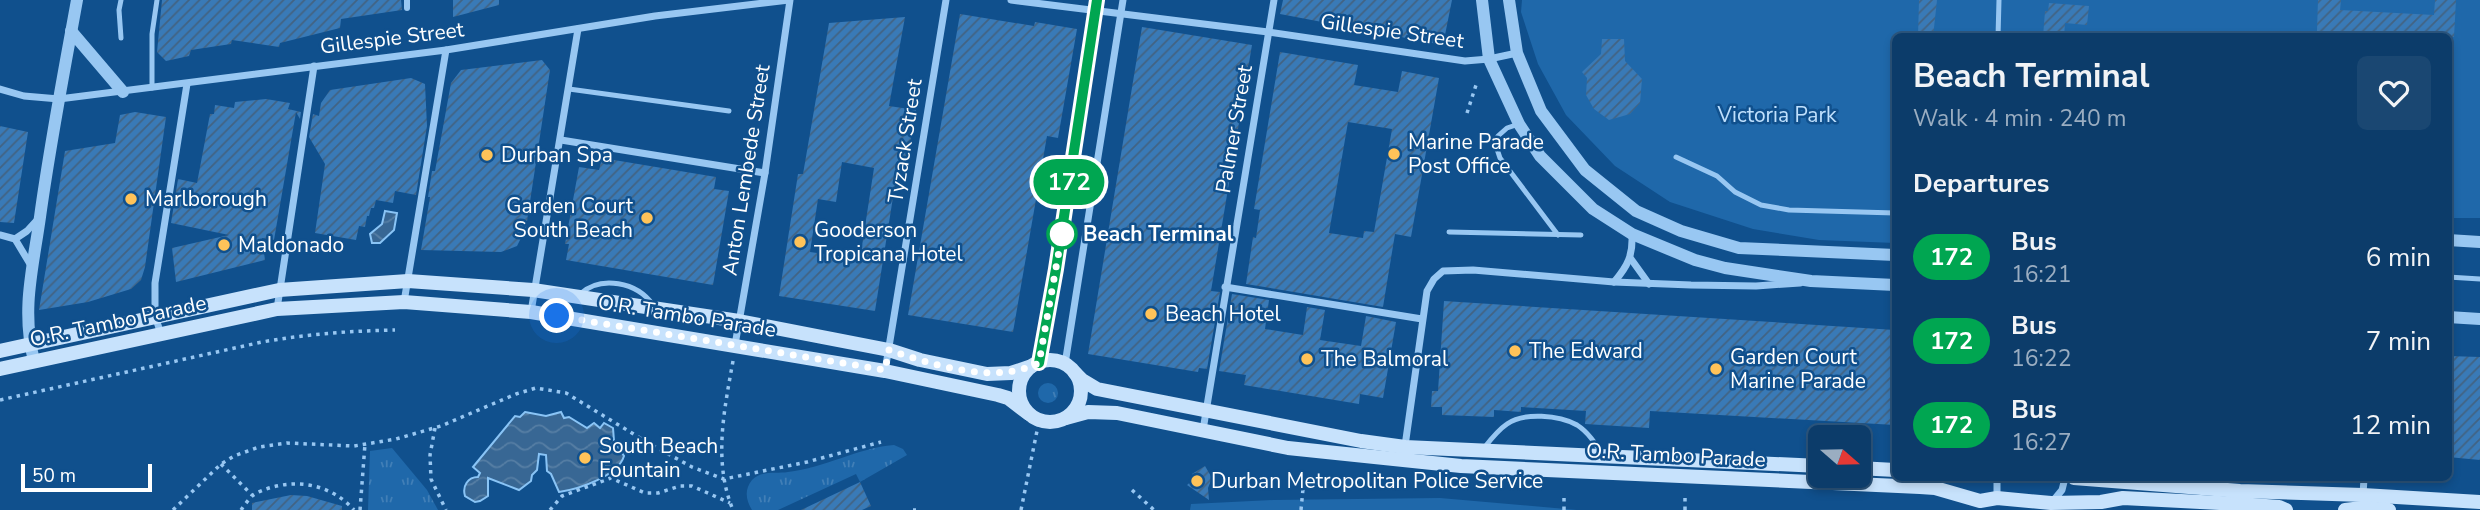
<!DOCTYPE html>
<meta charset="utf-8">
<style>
body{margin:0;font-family:"Nunito Sans",sans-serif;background:#1a4772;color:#f1f3f6;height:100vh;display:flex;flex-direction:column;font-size:26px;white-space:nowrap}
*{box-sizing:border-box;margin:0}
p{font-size:23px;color:#9aadc1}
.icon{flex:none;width:38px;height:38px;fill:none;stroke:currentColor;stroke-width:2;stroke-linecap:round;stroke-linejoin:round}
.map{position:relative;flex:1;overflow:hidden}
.panel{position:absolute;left:1892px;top:33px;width:560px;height:448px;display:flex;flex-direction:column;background:#0c3c6a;border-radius:10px;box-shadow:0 4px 10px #0003,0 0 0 2px #2c567e}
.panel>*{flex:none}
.badge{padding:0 14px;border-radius:23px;font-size:24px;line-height:46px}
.needle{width:46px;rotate:110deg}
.tools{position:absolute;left:1808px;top:425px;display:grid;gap:14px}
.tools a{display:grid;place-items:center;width:63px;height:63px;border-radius:10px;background:#0c3c6a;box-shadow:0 4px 10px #0003,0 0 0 2px #2c567e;font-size:35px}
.scale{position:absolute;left:21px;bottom:18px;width:131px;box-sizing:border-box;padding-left:7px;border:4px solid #fff;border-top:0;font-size:19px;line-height:24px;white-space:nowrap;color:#fff;-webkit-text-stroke:5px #10508d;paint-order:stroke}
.you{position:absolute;width:35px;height:35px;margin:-18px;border:5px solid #fff;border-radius:50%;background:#1a73e8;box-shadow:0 0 0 10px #1a73e833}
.map>.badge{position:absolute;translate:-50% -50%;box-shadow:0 0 0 4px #fff}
h2{padding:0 21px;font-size:26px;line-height:63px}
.round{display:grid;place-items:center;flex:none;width:74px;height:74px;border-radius:10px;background:#1a4772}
.head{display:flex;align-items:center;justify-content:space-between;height:119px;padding:0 21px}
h1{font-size:33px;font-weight:700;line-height:52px}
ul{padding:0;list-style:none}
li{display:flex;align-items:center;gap:21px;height:84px;padding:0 21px}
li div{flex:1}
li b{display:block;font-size:26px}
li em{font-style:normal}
li .badge{min-width:77px;font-weight:700;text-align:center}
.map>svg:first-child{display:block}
</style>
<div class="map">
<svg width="2480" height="510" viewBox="0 0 2480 510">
<defs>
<pattern id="grass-tufts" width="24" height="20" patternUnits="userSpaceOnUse" patternTransform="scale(1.75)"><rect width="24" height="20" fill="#1f68aa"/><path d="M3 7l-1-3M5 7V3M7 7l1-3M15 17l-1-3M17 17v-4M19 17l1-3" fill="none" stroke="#417fb7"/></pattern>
<pattern id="water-waves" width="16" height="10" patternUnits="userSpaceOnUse" patternTransform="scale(1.75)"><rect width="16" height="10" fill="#386794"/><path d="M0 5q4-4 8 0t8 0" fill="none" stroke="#567ea4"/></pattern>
<pattern id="building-hatch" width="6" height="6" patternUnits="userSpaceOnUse" patternTransform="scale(1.75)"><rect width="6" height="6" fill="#397ab7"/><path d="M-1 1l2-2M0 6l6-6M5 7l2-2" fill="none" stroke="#426382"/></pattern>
</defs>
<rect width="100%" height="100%" fill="#10508d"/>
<g fill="url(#grass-tufts)">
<circle cx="1048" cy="393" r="10"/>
<path d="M894 445 903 449 907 455 860 482 856 474 778 510H752C746 500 744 490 752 480 761 470 777 474 788 472 825 468 857 448 894 445Z"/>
<path d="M392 448 427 490 438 510H368L370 451Z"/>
</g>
<g fill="#1f68aa">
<path d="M1522 0H2480V218H2448V37H1895V243L1819 240 1753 229 1670 202 1615 166 1566 115 1538 64 1521 12Z"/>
<path d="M1440 498 1577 510H1190L1191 504 1273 500Z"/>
</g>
<g fill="url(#water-waves)" stroke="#89c4f6" stroke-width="2">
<path d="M385 211 397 213 394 230 380 243H372L370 234 382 224Z"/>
<path d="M525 412 546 416 561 412 564 418 569 417 587 428 594 423 600 428 604 423 613 428 614 441 624 456C618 476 579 489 559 492L551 474 547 471 546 455 539 454 537 470 532 475 531 481 519 490 488 478V496L480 501 475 502 465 496C462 486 468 477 478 477L480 473 473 467 515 416 520 417Z"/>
</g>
<g fill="url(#building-hatch)" fill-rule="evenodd">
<path d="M162 0H401L402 10 341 19 340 28 280 43 279 47 232 40 231 44 191 50 189 56 166 61 157 52Z"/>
<path d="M453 0H499V5L453 17Z"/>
<path d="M1283 0H1452L1443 45 1280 14Z"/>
<path d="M1919 0H1937L1933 37H1918Z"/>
<path d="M2318 0H2341L2340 10 2434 15 2435 0H2456L2454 37H2339V32L2317 31Z"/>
<path d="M2049 3 2089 6 2087 25 2065 23 2064 37H2043L2045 11H2048Z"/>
<path d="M960 14 1034 26 1035 22 1077 29 1058 138 1047 136 1013 332 908 315Z"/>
<path d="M905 17 889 106 916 110 905 173 897 172 875 311 779 296 798 174H803L829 23ZM842 162 874 168 860 259 810 252 818 199 836 202Z"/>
<path d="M1142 27 1252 45 1211 291 1220 292 1207 369 1199 368 1198 372 1088 354Z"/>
<path d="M1602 39H1624L1625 61 1642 79 1640 103 1630 114 1609 120 1594 109 1586 95 1587 78 1582 72 1601 54Z"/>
<path d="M1280 52 1358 65 1354 85 1398 92 1402 71 1439 78 1411 237 1395 234 1383 307 1246 284 1253 237 1256 238 1260 210 1254 209ZM1348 122 1392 129 1374 232 1364 231 1363 238 1329 233Z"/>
<path d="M542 60 550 70 526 228 517 246 501 252 421 250 430 197H428L432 171H435L451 83 461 70Z"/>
<path d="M411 78 425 84 427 126 416 195 395 191 393 203 376 200 374 208H371L369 216H367L365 227 359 226 356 240 315 233 325 164 309 137 313 114 319 116 321 103 330 90Z"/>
<path d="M266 99 290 103 288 109 301 112 300 119 296 112 274 240 262 238 265 260 176 282 172 248 229 235 171 223 178 179 197 183 210 114H214L215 105 234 108 235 102Z"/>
<path d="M135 112 166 117 145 267 141 280 131 289 88 302 39 310 65 151 115 143 120 115Z"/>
<path d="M0 126 28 132 14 223 0 222Z"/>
<path d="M602 158 716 177 714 189 729 191 713 285 566 260 569 244H565L579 167 599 170Z"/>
<path d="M1232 294 1269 300 1265 329 1303 335 1307 307 1325 310 1320 340 1361 346 1366 316 1396 322 1383 398 1360 394 1359 404 1244 385 1246 375 1219 371Z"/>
<path d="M1444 301 1895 330V425L1650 411 1649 428 1585 424 1586 411 1521 407V412L1494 410V417L1442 415V407H1431L1432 391H1438Z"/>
<path d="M2448 356 2480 357V460L2448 457Z"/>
<path d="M1205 466 1212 478 1208 488 1209 500 1187 485 1194 479 1192 474Z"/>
<path d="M860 482 871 506 862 510H801Z"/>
<path d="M291 495 307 496 342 506V510H252V503Z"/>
</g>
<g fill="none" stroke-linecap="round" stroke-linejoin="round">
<g stroke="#98c7f2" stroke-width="3.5" stroke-dasharray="3.5 5" stroke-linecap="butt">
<path d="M1467 113 1477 82"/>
<path d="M733 361C724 411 713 462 733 510"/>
<path d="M0 400 262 342C307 334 350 331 395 330"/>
<path d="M435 428 430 455 431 479 446 510"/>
<path d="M221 464 252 495"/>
<path d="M1132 490 1154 510"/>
<path d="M173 510 221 464 234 456 259 447 287 443 354 446 396 439 441 426 516 394 536 388 566 393 650 444 692 467 724 479 807 462 881 442"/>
<path d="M241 510C244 506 248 500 251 497 255 493 261 491 266 489 298 478 332 485 354 510"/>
<path d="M360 510 365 444"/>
<path d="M550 510 562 496 611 478 645 493H658L680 486H692L730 503"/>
<path d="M913 510H916"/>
<path d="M1021 510 1038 426"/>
<path d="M1301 510 1304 478"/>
<path d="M1564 510V493"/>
<path d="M1685 510V498"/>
</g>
<g stroke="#98c7f2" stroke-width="5">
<path d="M121 0 119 10 121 38"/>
<path d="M1998 37 1999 0"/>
<path d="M152 88V34L157 0"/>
<path d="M569 89 729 111"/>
<path d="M1519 124 1507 128 1498 136 1495 143 1500 158 1558 235"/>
<path d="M1676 157 1717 176 1735 192 1761 205 1789 210 1895 213"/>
<path d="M1449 232 1581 235"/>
<path d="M2448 277 2480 279"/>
<path d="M580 294C601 275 637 282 653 305"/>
<path d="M1484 448C1491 439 1498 430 1507 424 1524 412 1559 415 1577 425 1588 432 1595 443 1602 454"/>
</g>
<path stroke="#98c7f2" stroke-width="6" d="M407 8V0"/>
<g stroke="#98c7f2" stroke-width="7">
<path d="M1011 0 1268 32 1465 61 1489 59 1517 53"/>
<path d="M0 89 24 96 59 99 446 50 655 16 789 0"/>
<path d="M561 140 765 173"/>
<path d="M0 235 15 239 30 264"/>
<path d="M15 239 27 231 38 219"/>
<path d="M1631 259 1649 284"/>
<path d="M1614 282C1628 266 1633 255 1632 234"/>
<path d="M1225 287 1422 319"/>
<path d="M404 302 446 50"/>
<path d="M277 309 314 66"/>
<path d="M531 312 578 29"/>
<path d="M161 334 155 316V283L187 84"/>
<path d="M735 345 765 173 790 0"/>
<path d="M1039 363 1056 269 1097 0"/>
<path d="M1065 364 1123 0"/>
<path d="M885 371 946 0"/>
<path d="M1203 430 1274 0"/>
<path d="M1405 446 1427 291 1434 279 1443 271 1473 270 1614 282 1691 285 1756 286 1800 283"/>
<path d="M2363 495 2364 478"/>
<path d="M1997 498V478"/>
<path d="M2053 501 2062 490 2065 478"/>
</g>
<g stroke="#98c7f2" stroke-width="12">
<path d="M1482 0 1489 59 1519 124 1540 156 1593 209 1632 234 1695 260 1725 268 1811 281 1895 285"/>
<path d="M1509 0 1517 53 1541 111 1585 170 1636 211 1681 231 1739 248 1895 255"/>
<path d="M71 31 123 92"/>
<path d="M2448 240 2480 242"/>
<path d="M2448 317 2480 319"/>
<path d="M34 361C21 309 33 268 40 217 50 144 64 72 77 0"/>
</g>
<g stroke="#c7e2fc" stroke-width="14">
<path d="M0 351 279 290 408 281 533 290 739 321 889 350 920 360 987 374 1011 373 1032 366"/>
<circle cx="1050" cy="391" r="31"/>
<path d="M0 369 277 309 404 302 531 312 885 371 998 395 1008 398 1029 414"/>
<path d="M1075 373 1082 380 1097 389 1361 441 1405 447 1820 466"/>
<path d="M1066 418 1088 412 1117 413 1288 448 1461 466 1920 487 1935 488 1980 501 1997 498 2051 503 2101 502 2123 498 2239 504 2279 507 2286 510"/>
<path d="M1858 468 1895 470"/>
<path d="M2074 478 2240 491 2363 495 2480 502"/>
<path d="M2345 510 2362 508 2389 510"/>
</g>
</g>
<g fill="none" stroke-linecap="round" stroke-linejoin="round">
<g stroke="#fff" stroke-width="16">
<path id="line" d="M1039 363 1056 269 1097 0"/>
</g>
<use href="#line" stroke="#00a651" stroke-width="10"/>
<path stroke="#fff" stroke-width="7" stroke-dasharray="0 12.6" d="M557 316 885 370 889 350C934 365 994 385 1039 363L1062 234"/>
</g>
<g fill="#ffc359" stroke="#10508d" stroke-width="2.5">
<circle cx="1394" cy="154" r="7"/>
<circle cx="487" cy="155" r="7"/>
<circle cx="131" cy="199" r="7"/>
<circle cx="647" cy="218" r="7"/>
<circle cx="800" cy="242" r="7"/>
<circle cx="224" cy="245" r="7"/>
<circle cx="1151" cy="314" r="7"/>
<circle cx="1515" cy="351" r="7"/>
<circle cx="1307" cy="359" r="7"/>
<circle cx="1716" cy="369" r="7"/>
<circle cx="585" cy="458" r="7"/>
<circle cx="1197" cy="481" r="7"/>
</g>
<circle fill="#fff" stroke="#00a651" stroke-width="3.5" cx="1062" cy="234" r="14"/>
<g text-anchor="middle" stroke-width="5" stroke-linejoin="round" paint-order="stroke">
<g font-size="21" fill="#fff" stroke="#10508d">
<text transform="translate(1392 31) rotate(8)" y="7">Gillespie Street</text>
<text transform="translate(392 38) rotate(-7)" y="7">Gillespie Street</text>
<text transform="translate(1234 129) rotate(-80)" y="7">Palmer Street</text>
<text transform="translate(905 141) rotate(-81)" y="7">Tyzack Street</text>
<text transform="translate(746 170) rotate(-81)" y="7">Anton Lembede Street</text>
<text transform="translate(687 316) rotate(9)" y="7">O.R. Tambo Parade</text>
<text transform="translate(118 321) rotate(-12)" y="7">O.R. Tambo Parade</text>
<text transform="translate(1676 455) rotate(3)" y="7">O.R. Tambo Parade</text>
</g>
<g font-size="21" fill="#bfe0fd" stroke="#10508d">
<text x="1777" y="122">Victoria Park</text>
</g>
<g font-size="21" fill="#fff" stroke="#10508d" text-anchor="start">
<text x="1408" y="149">Marine Parade<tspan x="1408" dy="24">Post Office</tspan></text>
<text x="501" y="162">Durban Spa</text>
<text x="145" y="206">Marlborough</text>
<text x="633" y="213" text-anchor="end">Garden Court<tspan x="633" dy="24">South Beach</tspan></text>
<text x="814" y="237">Gooderson<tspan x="814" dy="24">Tropicana Hotel</tspan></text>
<text x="238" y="252">Maldonado</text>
<text x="1165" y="321">Beach Hotel</text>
<text x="1529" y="358">The Edward</text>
<text x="1730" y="364">Garden Court<tspan x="1730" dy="24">Marine Parade</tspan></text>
<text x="1321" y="366">The Balmoral</text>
<text x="599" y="453">South Beach<tspan x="599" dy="24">Fountain</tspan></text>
<text x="1211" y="488">Durban Metropolitan Police Service</text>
</g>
<g font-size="21" font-weight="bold" fill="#fff" stroke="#10508d" text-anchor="start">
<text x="1083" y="241">Beach Terminal</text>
</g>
</g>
</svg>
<div class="tools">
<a><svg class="needle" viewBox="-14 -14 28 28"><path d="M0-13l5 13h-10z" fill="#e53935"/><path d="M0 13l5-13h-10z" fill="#9aadc1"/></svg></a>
</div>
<div class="scale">50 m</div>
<div class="you" style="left:557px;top:316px"></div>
<b class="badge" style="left:1069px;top:182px;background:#00a651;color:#fff">172</b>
<section class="panel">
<div class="head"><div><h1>Beach Terminal</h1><p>Walk · 4 min · 240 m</p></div><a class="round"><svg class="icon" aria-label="heart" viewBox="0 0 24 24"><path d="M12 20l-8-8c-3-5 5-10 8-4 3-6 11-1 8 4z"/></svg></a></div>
<h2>Departures</h2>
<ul>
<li><span class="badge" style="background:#00a651;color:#fff">172</span><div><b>Bus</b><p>16:21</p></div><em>6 min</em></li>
<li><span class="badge" style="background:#00a651;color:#fff">172</span><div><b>Bus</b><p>16:22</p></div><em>7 min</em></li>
<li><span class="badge" style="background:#00a651;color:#fff">172</span><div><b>Bus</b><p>16:27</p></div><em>12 min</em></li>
</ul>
</section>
</div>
